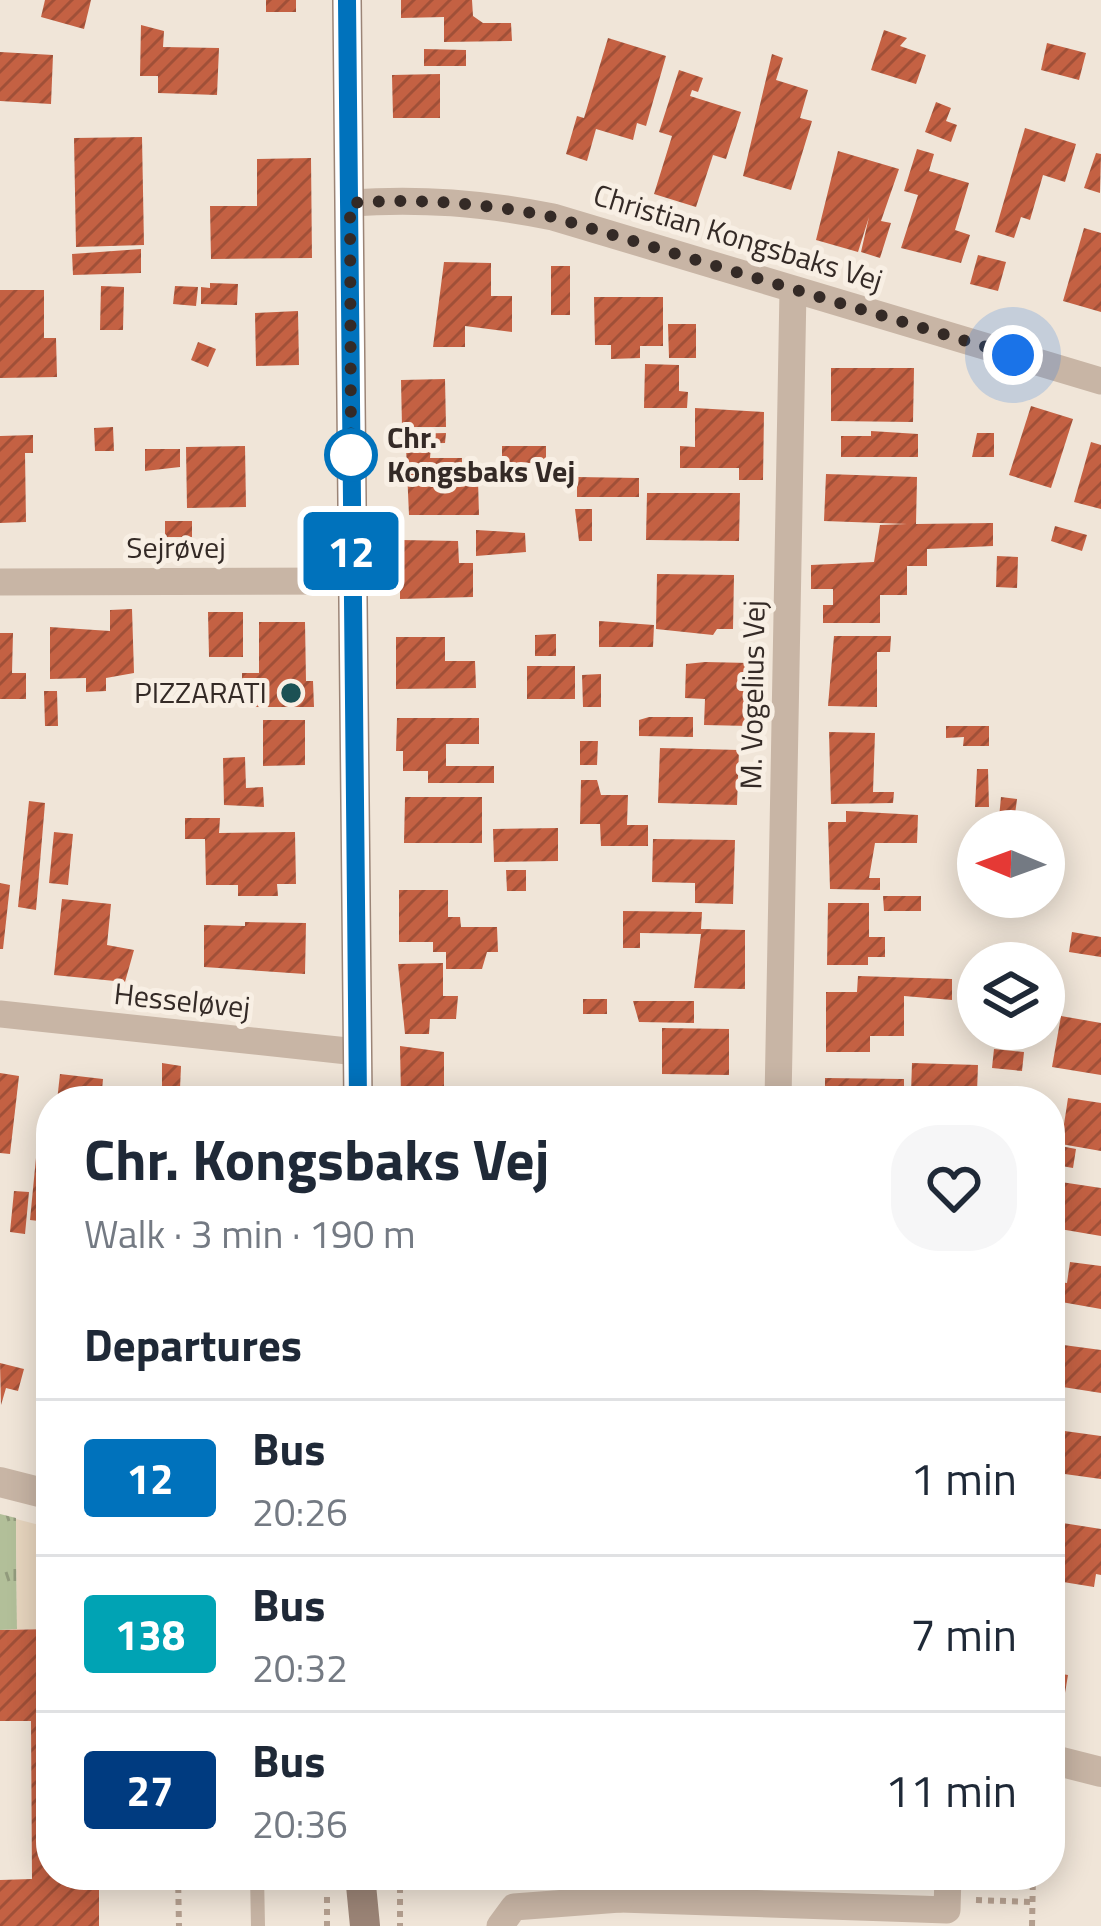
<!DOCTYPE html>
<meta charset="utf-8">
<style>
body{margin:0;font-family:"Titillium Web",sans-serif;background:#f6f6f7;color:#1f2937;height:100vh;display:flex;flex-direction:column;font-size:45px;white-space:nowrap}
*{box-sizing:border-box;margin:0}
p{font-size:39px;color:#747a83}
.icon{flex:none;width:66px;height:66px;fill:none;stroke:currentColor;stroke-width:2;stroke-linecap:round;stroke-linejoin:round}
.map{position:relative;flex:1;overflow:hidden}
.side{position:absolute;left:36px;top:1086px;width:1029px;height:804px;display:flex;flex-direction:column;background:#fff;border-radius:48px;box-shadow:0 6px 30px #0003}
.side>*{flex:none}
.badge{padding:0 24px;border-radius:9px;font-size:42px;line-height:78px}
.needle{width:78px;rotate:271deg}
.buttons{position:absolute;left:957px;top:810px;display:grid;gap:24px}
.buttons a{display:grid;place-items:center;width:108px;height:108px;border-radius:50%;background:#fff;box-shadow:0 6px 30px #0003;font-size:60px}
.you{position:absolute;width:60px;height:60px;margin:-30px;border:9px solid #fff;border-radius:50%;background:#1a73e8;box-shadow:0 0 0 18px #1a73e833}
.map>.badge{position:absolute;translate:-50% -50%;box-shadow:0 0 0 6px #fff}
h2{padding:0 48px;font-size:45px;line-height:108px}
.round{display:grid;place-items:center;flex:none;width:126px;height:126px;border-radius:48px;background:#f6f6f7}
.overview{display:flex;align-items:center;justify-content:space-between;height:204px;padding:0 48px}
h1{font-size:57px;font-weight:700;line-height:90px}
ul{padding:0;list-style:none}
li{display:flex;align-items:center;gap:36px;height:156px;padding:0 48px;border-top:3px solid #e0e1e3}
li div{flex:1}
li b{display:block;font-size:45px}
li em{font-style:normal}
li .badge{min-width:132px;font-weight:700;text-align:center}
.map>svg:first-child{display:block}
</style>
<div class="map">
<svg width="1101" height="1926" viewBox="0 0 1101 1926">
<defs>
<pattern id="grass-tufts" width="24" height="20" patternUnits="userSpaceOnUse" patternTransform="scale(3)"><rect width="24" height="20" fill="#b2bf99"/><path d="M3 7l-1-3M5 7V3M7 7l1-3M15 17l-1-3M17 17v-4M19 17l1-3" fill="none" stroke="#929b7d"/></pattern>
<pattern id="building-hatch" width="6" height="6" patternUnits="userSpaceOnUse" patternTransform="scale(3)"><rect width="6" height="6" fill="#c46143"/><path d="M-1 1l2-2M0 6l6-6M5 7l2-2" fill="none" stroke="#a05038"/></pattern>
</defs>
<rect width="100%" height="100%" fill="#f0e5d8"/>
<path fill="url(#grass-tufts)" d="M0 1514 16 1518 17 1629 0 1630Z"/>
<path fill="#e8d6bf" d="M16 1519 51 1528V1629H17Z"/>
<g fill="url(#building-hatch)">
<path d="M45 0H91L84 29 41 17Z"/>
<rect x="266" y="0" width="30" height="12"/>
<path d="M401 0H472L473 16 483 23H511L512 41 444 42V17L401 18Z"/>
<path d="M141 25 164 31 163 47 219 48 217 95 158 93V76H140Z"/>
<path d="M884 30 907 38 900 46 926 55 916 84 871 70Z"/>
<path d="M608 38 666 56 646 126 637 123 633 140 596 129 587 161 566 154 577 116 584 118Z"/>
<path d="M1047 43 1086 53 1079 80 1041 70Z"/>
<path d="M424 49 466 50V66H424Z"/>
<path d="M0 52 53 55 51 104 0 101Z"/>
<path d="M772 54 783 58 776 80 808 90 800 118 812 121 791 190 743 176Z"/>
<path d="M679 70 703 78 698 92 692 90 690 96 741 112 726 159 713 155 696 207 654 194 672 136 659 132Z"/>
<path d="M440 74V118H393L392 75Z"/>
<path d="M936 102 951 108 946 121 957 125 951 142 925 132Z"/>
<path d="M1025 128 1076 144 1065 182 1043 175 1030 220 1021 217 1014 238 995 232Z"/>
<path d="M142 137 144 245 76 247 74 138Z"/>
<path d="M917 149 934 154 929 171 969 183 955 230 970 235 961 263 901 248 918 195 904 191Z"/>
<path d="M838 151 899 169 881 221 891 223 880 258 861 252 869 217 858 252 816 240Z"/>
<path d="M1096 153 1101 154 1100 193 1084 188Z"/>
<path d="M311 158 312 258 211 259 210 206H257V159Z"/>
<path d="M1084 228 1101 233V312L1063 301Z"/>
<path d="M141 249V273L73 275 72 254Z"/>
<path d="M978 255 1006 262 998 291 970 284Z"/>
<path d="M444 262 491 263V296H512V332L465 326V347H433Z"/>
<rect x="551" y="266" width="19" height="49"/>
<path d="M210 283 238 284 237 305 201 304V287L210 288Z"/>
<path d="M101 286 124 287 123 330H100Z"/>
<path d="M175 286 198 287 196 306 173 304Z"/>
<path d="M0 290H44V338H56L57 377 0 378Z"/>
<path d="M594 297H663V346H640V358L611 359V345H595Z"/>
<path d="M298 311 299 365 256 366 255 313Z"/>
<path d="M668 324H696V358H669Z"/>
<path d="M198 342 216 349 208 367 191 360Z"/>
<path d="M645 364 679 365V391L688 392 687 408H644Z"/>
<path d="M831 368H914L913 422 831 421Z"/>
<path d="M445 379 446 427H402L401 380Z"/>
<path d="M1031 406 1073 419 1051 488 1009 475Z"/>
<path d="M695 408 764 412 763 480H739V468H680V446L695 447Z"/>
<path d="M113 427 114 451H95L94 428Z"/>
<path d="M871 431 918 434V457H841V436H871Z"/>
<path d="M446 433 445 443 405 444 404 434Z"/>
<path d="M977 433H994V457H972Z"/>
<path d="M33 435V453H25L26 522 0 523V436Z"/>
<path d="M1091 442 1101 445V509L1074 502Z"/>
<path d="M245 446 246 507 187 508 186 447Z"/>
<rect x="502" y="446" width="44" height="17"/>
<path d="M406 447H431L430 458H462V480H478L479 515H409Z"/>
<path d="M145 449H180V467L145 471Z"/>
<path d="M826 474 917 477 916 524 993 523V546L927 549V566H907V595H880V623H823V605H833V589H811V565L874 562 880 525 907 524 824 521Z"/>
<path d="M577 477 639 478V497H577Z"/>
<path d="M647 493H740L739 541 646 540Z"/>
<path d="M575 509H592V541H579Z"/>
<rect x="165" y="521" width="27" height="16"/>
<path d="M1055 526 1087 535 1082 551 1051 541Z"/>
<path d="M476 530 525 533 526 552 476 556Z"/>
<path d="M400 540 458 541 459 563H473V597L400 599Z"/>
<path d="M997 556 1018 557 1017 588 996 587Z"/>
<path d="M657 574 734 575 733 629H717L713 635 656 629Z"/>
<path d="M132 609 134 673 106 678V691L86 692V678L50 679V627L110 631V610Z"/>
<path d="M208 612H243V657H209Z"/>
<path d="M599 621 654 625 653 647H599Z"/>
<path d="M259 622H305L306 681H313L314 707H242V673H259Z"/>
<path d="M0 633H13L12 673H26V699H0Z"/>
<path d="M556 634V656H535V635Z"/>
<path d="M834 636H891L890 652H877V707L828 706Z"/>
<path d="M396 637H445V661H475L476 688 396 689Z"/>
<path d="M705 662 750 663 749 726 704 725 705 699 685 698 686 664Z"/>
<rect x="527" y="666" width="48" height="33"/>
<path d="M601 674V707H583L582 675Z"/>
<path d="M44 691H57L58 726H45Z"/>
<path d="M649 717H693V737L639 736V720Z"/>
<path d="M397 718H479V744H446V766H494V783H428V771H403V751H396Z"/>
<path d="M263 720H305V765L263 766Z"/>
<path d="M946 726H989V746H963L964 737 946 738Z"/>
<path d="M829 732 875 733 873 792H894L893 803 831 804Z"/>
<path d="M580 741H598L597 765H580Z"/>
<path d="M660 748 739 750 737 805 658 803Z"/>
<path d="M245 757 246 788 263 787 264 807 224 805 223 758Z"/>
<path d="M977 769H988L989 807H975Z"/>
<path d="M581 780H597L601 795H628L627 825H648V846H601L600 824H580Z"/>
<path d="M405 797H482V843H404Z"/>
<path d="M1001 797 1017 799 1013 830 998 828Z"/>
<path d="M29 801 45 803 36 910 18 907Z"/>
<path d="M846 811 918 815 917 843H875L869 878H880V890L830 889 828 822H846Z"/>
<path d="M185 818H220L219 833 295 832 296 884H277L278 896H238V885H206L205 839H185Z"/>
<path d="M558 828V861L494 862 493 829Z"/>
<path d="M54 832 73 834 68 885 49 883Z"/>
<path d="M653 839 735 840 733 904 695 903V883L652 882Z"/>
<path d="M506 870H526V891H507Z"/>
<path d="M0 883 10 885 3 949H0Z"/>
<path d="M399 890H448V917H460L461 927H497L498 952H487L482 969H446V952H433V942H399Z"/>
<path d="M883 896H921V911H884Z"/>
<path d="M62 899 111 904 107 945 134 950 125 982 54 975Z"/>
<path d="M828 903H869V937H885V957H868V965H827Z"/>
<path d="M623 911 702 912 701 929 745 930V989L694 988 701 934 640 933V948H623Z"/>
<path d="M245 922 306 923 305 974 204 967V925L245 926Z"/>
<path d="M1072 932 1101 937V957L1069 952Z"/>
<path d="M443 963V996H458L456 1019H430L429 1034H405L398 964Z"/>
<path d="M858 976 952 979V1000L904 996V1036H870V1052H826V992H857Z"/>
<rect x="583" y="999" width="24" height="15"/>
<path d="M633 1001H694V1023L639 1022Z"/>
<path d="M1061 1016 1101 1023V1075L1052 1067Z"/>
<path d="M662 1028 729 1029V1075L662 1074Z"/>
<path d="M400 1046 444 1052V1096L401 1097Z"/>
<path d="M994 1049 1024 1052 1022 1071 992 1068Z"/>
<path d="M162 1063 181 1066 180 1089H162Z"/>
<path d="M912 1063 978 1065 977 1092 911 1093Z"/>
<path d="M0 1073 19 1076 10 1154 0 1153Z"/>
<path d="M60 1074 103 1079 101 1101H57Z"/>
<path d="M825 1078 904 1079V1101H825Z"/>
<rect x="603" y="1086" width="38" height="15"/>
<path d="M1068 1098 1101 1103V1151L1061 1144Z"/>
<path d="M1050 1144 1076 1149 1073 1168 1050 1164Z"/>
<path d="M36 1158 51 1159 48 1222 30 1220Z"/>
<path d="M1061 1182 1101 1188V1236L1054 1228Z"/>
<path d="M14 1191 29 1192 25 1234 10 1232Z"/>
<path d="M1070 1262 1101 1266V1309L1050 1300V1281L1067 1283Z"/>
<path d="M1056 1344 1101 1350V1393L1050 1385Z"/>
<path d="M0 1363 24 1369 18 1391 6 1388 1 1405Z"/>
<path d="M1050 1429 1101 1436V1479L1050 1472Z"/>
<path d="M1050 1521 1101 1529V1575L1096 1574 1094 1587 1057 1581 1059 1568 1050 1566Z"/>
<path d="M51 1629V1875H99V1926H0V1880L32 1879 31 1721H0V1630Z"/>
<path d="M1050 1635 1062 1637 1056 1673 1068 1675 1065 1693 1050 1691Z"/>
</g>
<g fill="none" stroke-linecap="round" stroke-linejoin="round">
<g stroke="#b49f8f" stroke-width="6" stroke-dasharray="6 6" stroke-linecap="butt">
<path d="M178 1875 179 1926"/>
<path d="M400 1875V1926"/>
<path d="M327 1897V1926"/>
<path d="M976 1900 1033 1902"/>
<path d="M1032 1926 1033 1875"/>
</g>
<path stroke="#c8b5a5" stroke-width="14" d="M257 1875 258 1926"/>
<g stroke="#c8b5a5" stroke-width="27">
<path d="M350 203C421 198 483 203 553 217L1101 381"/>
<path d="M0 582 351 581"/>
<path d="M0 1014 357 1052"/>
<path d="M778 1101 793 290"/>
<path d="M620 1899 947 1910 948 1875"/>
<path d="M500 1926 514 1907 620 1899V1875"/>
</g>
<g stroke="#c8b5a5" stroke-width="30">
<path d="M0 1482 51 1495"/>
<path d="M1050 1759 1101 1772"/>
</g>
<g stroke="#9b8476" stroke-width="30">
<path d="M347 0 358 1101"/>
<path d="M360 1875 365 1926"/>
</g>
</g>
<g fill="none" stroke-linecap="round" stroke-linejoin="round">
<g stroke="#fff" stroke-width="27">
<path id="line" d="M347 0 358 1101"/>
</g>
<use href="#line" stroke="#0072bc" stroke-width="18"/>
<path stroke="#342a26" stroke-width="12" stroke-dasharray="0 21.6" d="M351 455 350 203C421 198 483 203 553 217L1013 355"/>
</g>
<circle fill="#fff" stroke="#0072bc" stroke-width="6" cx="351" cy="455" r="24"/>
<circle fill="#1c5154" stroke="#f8efe4" stroke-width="4.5" cx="291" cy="693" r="12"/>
<g text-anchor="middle" stroke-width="10" stroke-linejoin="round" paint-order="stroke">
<g font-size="30" fill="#342a26" stroke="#f8efe4">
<text transform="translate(738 238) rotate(17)" y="10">Christian Kongsbaks Vej</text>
<text x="176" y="558">Sejrøvej</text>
<text transform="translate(753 695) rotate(-89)" y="10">M. Vogelius Vej</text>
<text transform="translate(182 1001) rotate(6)" y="10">Hesseløvej</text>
</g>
<g font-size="30" font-weight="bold" fill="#342a26" stroke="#f8efe4" text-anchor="start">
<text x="387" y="448">Chr.<tspan x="387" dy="34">Kongsbaks Vej</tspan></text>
</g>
<g font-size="30" fill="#342a26" stroke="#f8efe4" text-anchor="end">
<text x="267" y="703">PIZZARATI</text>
</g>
</g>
</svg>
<div class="buttons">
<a><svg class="needle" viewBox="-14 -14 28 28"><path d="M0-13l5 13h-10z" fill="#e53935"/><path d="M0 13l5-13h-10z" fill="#747a83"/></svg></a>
<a><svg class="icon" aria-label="layers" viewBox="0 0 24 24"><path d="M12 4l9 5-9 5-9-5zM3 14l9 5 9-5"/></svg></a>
</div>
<div class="you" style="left:1013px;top:355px"></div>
<b class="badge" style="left:351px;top:551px;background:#0072bc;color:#fff">12</b>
<section class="side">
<div class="overview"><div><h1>Chr. Kongsbaks Vej</h1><p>Walk · 3 min · 190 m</p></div><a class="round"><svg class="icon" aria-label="heart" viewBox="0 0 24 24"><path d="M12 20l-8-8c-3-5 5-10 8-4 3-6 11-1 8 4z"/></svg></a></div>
<h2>Departures</h2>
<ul>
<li><span class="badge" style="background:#0072bc;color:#fff">12</span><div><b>Bus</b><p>20:26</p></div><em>1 min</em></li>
<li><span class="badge" style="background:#00a3b4;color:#fff">138</span><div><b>Bus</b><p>20:32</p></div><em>7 min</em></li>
<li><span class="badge" style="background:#003b80;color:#fff">27</span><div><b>Bus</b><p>20:36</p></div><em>11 min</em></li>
</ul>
</section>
</div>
